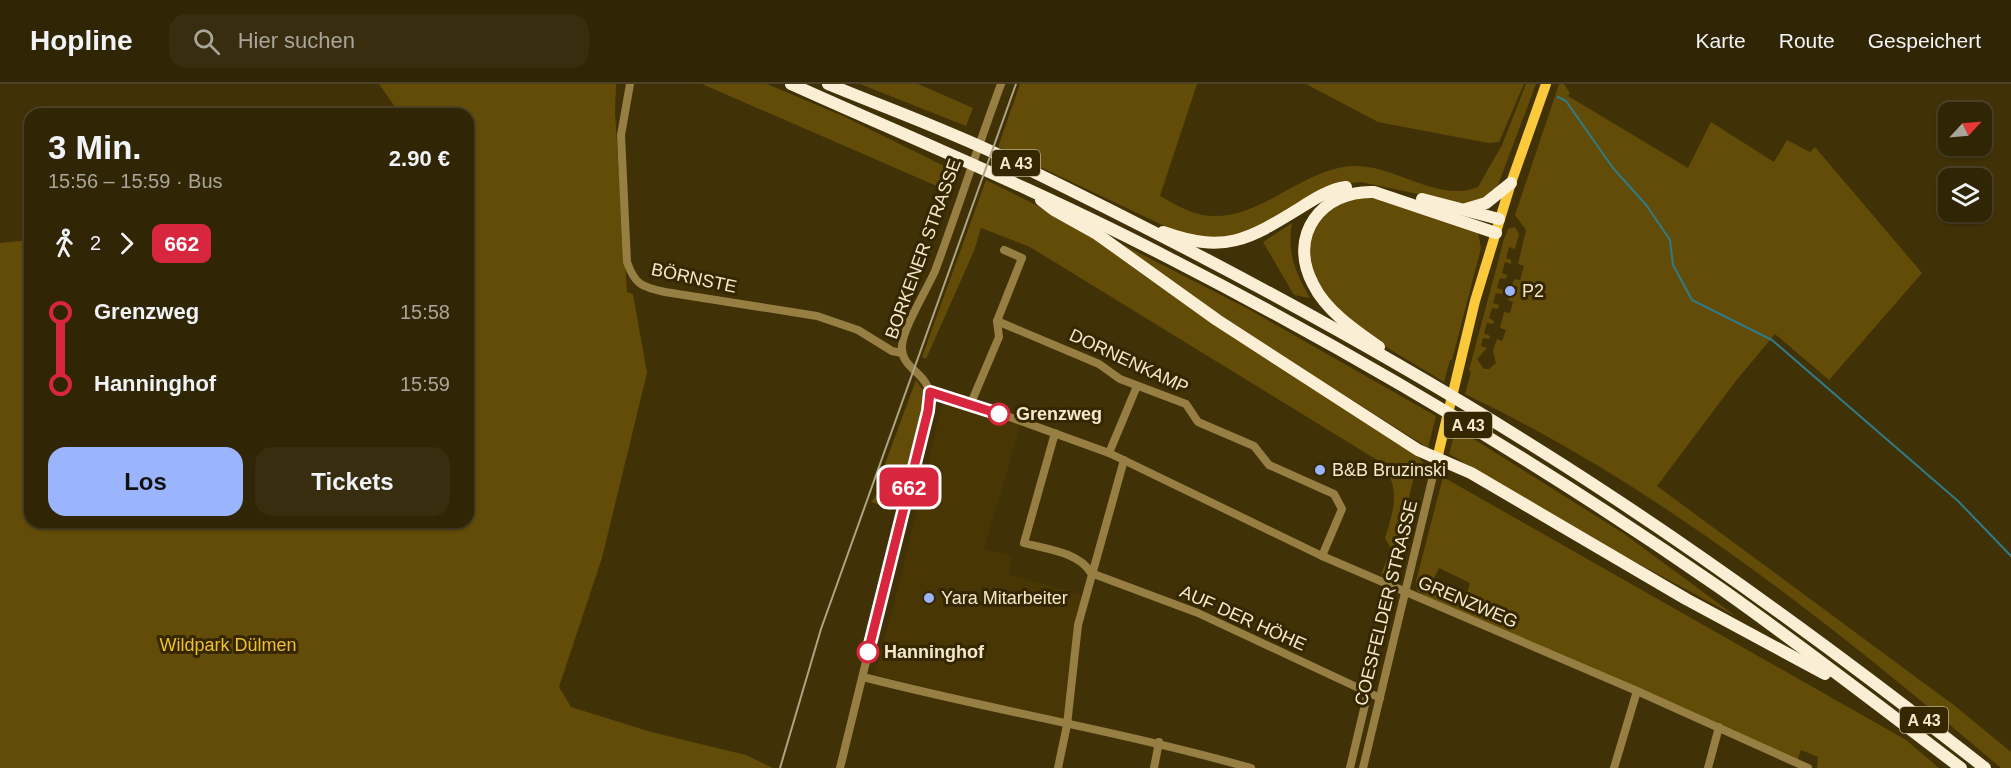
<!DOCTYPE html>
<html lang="de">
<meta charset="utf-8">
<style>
body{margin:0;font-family:Arial,sans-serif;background:#382d0f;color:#f1f3f6;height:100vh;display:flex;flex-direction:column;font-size:22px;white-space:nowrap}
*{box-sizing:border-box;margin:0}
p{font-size:20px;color:#a8a59a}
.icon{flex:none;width:33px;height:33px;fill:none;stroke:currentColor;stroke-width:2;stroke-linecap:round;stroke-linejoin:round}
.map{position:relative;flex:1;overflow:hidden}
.panel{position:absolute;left:24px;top:24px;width:450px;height:420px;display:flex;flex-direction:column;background:#302505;border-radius:18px;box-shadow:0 2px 4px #0004,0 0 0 2px #4b4227}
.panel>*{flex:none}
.badge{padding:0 12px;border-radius:9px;font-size:21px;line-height:39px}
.needle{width:39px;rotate:64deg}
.controls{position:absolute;left:1938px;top:18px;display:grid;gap:12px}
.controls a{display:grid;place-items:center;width:54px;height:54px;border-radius:12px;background:#302505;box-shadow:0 2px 4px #0004,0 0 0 2px #4b4227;font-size:30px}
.map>.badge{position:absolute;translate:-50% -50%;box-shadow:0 0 0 3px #fff}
.legs{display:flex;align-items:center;gap:9px;height:66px;padding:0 24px;font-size:20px}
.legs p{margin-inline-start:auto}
.head{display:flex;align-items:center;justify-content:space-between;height:102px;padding:0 24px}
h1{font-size:33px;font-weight:700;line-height:45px}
.button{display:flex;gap:12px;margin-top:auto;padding:12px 24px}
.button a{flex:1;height:69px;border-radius:18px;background:#9ab5fd;color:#111;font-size:24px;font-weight:700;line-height:69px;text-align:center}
.button a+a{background:#382d0f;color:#f1f3f6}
ul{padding:0 24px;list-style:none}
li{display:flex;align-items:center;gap:21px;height:72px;font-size:22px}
li i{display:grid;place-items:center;width:9px;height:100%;margin:0 8px;background:currentColor}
li i::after{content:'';width:15px;height:15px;margin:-8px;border:4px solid;border-radius:50%;background:#302505}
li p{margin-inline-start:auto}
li:first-child i{background:linear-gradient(#0000 50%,currentColor 0)}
li:last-child i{background:linear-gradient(currentColor 50%,#0000 0)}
header{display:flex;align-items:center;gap:36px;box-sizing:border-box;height:84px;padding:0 30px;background:#302505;border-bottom:2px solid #4b4227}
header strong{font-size:28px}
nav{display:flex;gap:33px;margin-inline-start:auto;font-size:21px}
.search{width:420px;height:54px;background:#382d0f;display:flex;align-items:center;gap:15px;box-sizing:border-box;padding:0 21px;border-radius:18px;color:#a8a59a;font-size:22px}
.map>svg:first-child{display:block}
</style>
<header>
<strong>Hopline</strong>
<div class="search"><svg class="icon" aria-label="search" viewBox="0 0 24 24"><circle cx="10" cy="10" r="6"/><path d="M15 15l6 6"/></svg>Hier suchen</div>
<nav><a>Karte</a><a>Route</a><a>Gespeichert</a></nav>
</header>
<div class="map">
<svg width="2011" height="684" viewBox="0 0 2011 684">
<rect width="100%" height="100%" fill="#403107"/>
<path fill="#483704" d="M946 314 1021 339 984 465 1012 471 1009 490 1084 512 1066 636 874 591 894 521 943 316Z"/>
<g fill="#634c07" fill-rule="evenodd">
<path d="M379 0H616L615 29 627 208 633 210 647 289 602 474 559 603 571 623 651 648 746 671 773 684H0V159L30 156V438H468V30H400Z"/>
<path d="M702 0H767L845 33 954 87 946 106Z"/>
<path d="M860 0H918L973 24 966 42Z"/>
<path d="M1020 0H1197L1160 112C1173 119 1187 128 1202 131 1259 141 1302 81 1358 82 1397 83 1440 119 1478 103L1502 61 1526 0H1536L1498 101 1492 109 1470 121 1361 98 1343 100 1252 147 1208 155 1177 148 998 63Z"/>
<path d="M1306 0H1524L1499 58 1488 59 1378 38Z"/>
<path d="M1559 0H1564L1570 9 1568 12 1688 84 1711 38 1774 78 1787 56 1810 68 1815 63 1922 189 1829 296 1775 250 1735 298 1657 402 1955 622 2011 668V684H2001C1836 544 1662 404 1465 310L1471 288 1469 286 1504 155 1508 145 1515 143 1519 150 1515 165 1509 163 1506 174 1511 176V180L1505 178 1502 189 1507 191 1506 195 1500 194 1497 204 1503 206 1502 210 1496 209 1493 219 1499 221 1498 225 1492 224 1489 234 1494 237 1493 240 1487 239 1484 249 1490 252 1489 255 1483 254 1481 262 1487 264 1477 275 1484 285H1489L1496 279 1493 267 1497 255 1502 257 1506 246 1500 244 1504 228 1510 229 1513 218 1508 216 1510 210 1515 211 1518 203 1512 201 1514 195 1520 196 1524 182 1518 180 1526 146 1515 131Z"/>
<path d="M986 96 1082 144 1417 370 1424 381 1416 384 1393 481 1389 488 1381 490 1391 465 1385 454C1394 425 1401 406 1382 379L1030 163 981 144 974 167 926 275 922 273Z"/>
<path d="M1366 109 1478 148 1481 164 1452 276H1450L1444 298 1386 263 1341 229 1313 194 1309 156 1326 126Z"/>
<path d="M1292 139C1287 169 1295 188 1310 214L1294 211 1263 158Z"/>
<path d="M1114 156 1250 226 1436 332 1428 364 1186 211Z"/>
<path d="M916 296 923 306 924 320 896 425 871 418 880 406 882 388Z"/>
<path d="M1456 344 1623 449 1737 533 1604 461 1449 370Z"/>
<path d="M1443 393 1906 656 1939 684H1817L1818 673 1801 666 1797 677 1422 516 1425 511 1417 507 1416 497ZM1439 484 1470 499 1463 523 1428 507Z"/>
</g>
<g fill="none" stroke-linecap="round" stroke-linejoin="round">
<path stroke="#2f7c88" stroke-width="2" d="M1558 13 1566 17 1613 84 1647 122 1670 156 1673 181 1692 216 1772 256 1958 417 2011 472"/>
<g stroke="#977f44" stroke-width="8">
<path d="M630 0 621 51 627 178C635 201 642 203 665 208L817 232 858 246 892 267 902 269"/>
<path d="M997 237 1099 280 1120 295 1186 320 1198 338 1254 362 1269 381 1334 410 1342 425 1322 472"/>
<path d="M930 308 971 319 1109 369 1322 472 1637 607 1808 684"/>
<path d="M971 319 999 253 997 237 1022 174 1004 166"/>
<path d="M1055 349 1024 459C1046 465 1079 468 1091 489L1198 529 1380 614"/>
<path d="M1109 369 1137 302"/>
<path d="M863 593C992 626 1123 648 1251 684"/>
<path d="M840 684 930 316C931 288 900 286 902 262 902 246 927 205 935 187 958 125 978 62 1001 0"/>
<path d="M1058 684 1067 641 1078 541 1124 376"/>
<path d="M1154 684 1159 658"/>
<path d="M1350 684 1368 608"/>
<path d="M1363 684 1437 375"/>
<path d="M1614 684 1637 607"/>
<path d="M1708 684 1719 643"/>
</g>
<path stroke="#fbca3c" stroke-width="10" d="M1437 375 1475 217 1511 99 1546 0"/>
<g stroke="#faefd4" stroke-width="12">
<path d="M791 0C918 57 1046 110 1169 174 1360 272 1544 382 1720 504 1802 562 1881 623 1961 684"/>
<path d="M828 0C886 24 947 46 1003 73 1185 161 1367 257 1538 365 1693 462 1841 571 1985 684"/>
<path d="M1422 115 1499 135"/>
<path d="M1041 116 1054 126 1097 150 1217 236 1418 366 1471 389 1686 515 1825 590"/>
<path d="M1466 125 1486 119 1511 99"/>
<path d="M1163 148C1225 170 1248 156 1300 124 1314 115 1330 105 1346 103"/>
<path d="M1379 263C1356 247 1326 227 1313 200 1287 151 1322 106 1374 108L1496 149"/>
</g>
<path stroke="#afa382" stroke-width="2" d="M780 684 821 545 1016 0"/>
</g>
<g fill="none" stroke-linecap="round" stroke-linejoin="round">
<g stroke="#fff" stroke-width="14">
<path id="line-1" d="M868 568 928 327 930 308 999 330"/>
</g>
<use href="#line-1" stroke="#d7263d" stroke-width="9"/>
</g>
<g fill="#9ab5fd" stroke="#352700" stroke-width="2">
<circle cx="1510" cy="207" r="6"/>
<circle cx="1320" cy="386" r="6"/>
<circle cx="929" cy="514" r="6"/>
</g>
<g fill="#fff" stroke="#d7263d" stroke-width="3">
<circle cx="999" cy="330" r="10"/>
<circle cx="868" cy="568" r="10"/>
</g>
<g text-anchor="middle" stroke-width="6" stroke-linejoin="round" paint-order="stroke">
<g fill="#352700" stroke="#bbaf90" stroke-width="1.5">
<rect x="992" y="66" width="48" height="26" rx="4.5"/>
<rect x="1444" y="328" width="48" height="26" rx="4.5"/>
<rect x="1900" y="623" width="48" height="26" rx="4.5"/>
</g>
<g font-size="16" font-weight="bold" fill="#f4e9ce">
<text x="1016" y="85">A 43</text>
<text x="1468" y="347">A 43</text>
<text x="1924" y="642">A 43</text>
</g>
<g font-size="18" fill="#f4e9ce" stroke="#352700">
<text transform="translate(923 165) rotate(-70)" y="6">BORKENER STRASSE</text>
<text transform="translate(694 194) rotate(12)" y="6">BÖRNSTE</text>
<text transform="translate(1129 277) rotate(25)" y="6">DORNENKAMP</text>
<text transform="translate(1468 518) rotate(23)" y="6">GRENZWEG</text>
<text transform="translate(1386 519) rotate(-76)" y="6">COESFELDER STRASSE</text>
<text transform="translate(1243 534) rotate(24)" y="6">AUF DER HÖHE</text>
</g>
<g font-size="18" fill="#f4e9ce" stroke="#352700" text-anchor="start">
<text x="1522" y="213">P2</text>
<text x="1332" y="392">B&amp;B Bruzinski</text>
<text x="941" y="520">Yara Mitarbeiter</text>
</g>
<g font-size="18" font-weight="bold" fill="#f4e9ce" stroke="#352700" text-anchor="start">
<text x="1016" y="336">Grenzweg</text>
<text x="884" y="574">Hanninghof</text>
</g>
<g font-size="18" fill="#efbf30" stroke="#352700">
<text x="228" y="567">Wildpark Dülmen</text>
</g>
</g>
</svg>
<div class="controls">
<a><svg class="needle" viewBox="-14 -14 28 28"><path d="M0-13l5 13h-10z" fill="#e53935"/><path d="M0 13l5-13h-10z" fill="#a8a59a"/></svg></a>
<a><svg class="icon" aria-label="layers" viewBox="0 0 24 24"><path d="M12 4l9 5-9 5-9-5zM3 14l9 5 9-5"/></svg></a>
</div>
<b class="badge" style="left:909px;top:403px;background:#d7263d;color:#fff">662</b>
<section class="panel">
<div class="head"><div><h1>3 Min.</h1><p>15:56 – 15:59 · Bus</p></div><b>2.90 €</b></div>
<div class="legs"><svg class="icon" aria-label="walk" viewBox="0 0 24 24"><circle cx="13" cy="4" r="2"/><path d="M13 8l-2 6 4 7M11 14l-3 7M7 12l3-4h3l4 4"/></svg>2<svg class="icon" aria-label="forward" viewBox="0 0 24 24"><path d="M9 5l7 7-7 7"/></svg><b class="badge" style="background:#d7263d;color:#fff">662</b></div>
<ul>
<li><i style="color:#d7263d"></i><b>Grenzweg</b><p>15:58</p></li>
<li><i style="color:#d7263d"></i><b>Hanninghof</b><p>15:59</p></li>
</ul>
<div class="button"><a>Los</a><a>Tickets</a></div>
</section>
</div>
